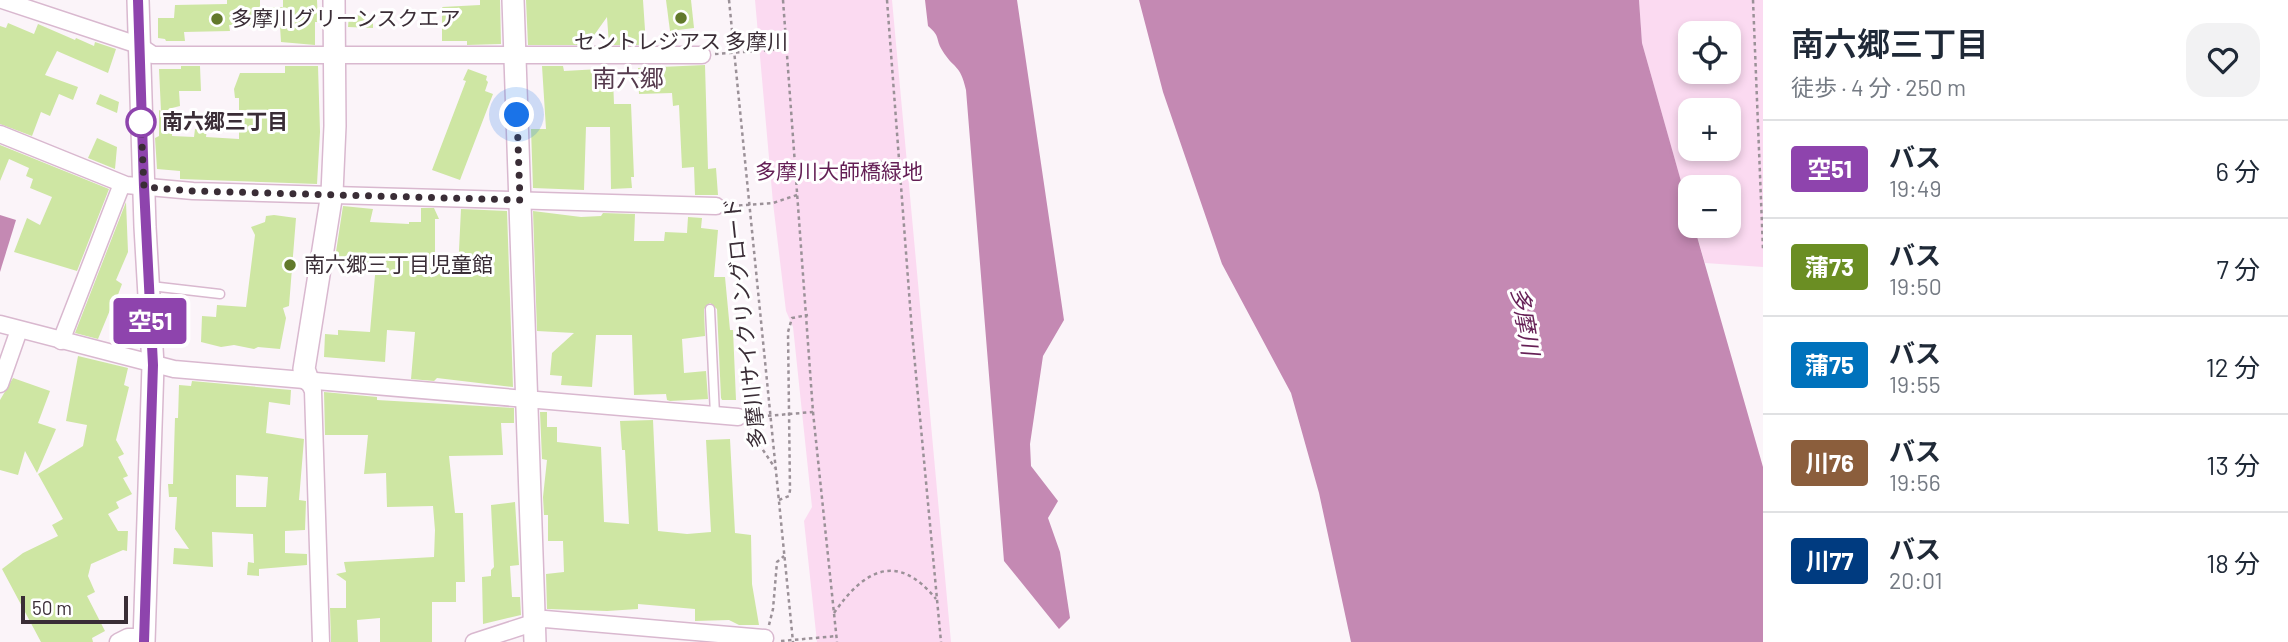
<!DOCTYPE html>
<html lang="ja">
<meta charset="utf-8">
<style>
body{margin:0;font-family:Barlow,"Noto Sans JP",sans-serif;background:#f2f2f3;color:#1f2937;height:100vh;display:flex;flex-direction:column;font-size:26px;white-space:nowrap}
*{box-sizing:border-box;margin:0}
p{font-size:23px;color:#747a83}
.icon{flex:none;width:38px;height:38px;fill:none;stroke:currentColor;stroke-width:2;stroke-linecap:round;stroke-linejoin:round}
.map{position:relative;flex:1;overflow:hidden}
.details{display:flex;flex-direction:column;background:#fff;width:525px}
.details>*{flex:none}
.badge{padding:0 14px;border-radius:5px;font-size:24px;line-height:46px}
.fabs{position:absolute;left:1678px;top:21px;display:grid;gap:14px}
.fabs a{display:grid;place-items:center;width:63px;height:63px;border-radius:14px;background:#fff;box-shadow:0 4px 10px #0003;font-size:35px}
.scale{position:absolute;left:21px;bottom:18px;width:107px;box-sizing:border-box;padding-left:7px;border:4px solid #3a2d36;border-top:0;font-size:19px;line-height:24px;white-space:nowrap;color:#3a2d36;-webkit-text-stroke:5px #fff;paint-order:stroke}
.you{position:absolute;width:35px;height:35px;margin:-18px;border:5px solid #fff;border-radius:50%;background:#1a73e8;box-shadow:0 0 0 10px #1a73e833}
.map>.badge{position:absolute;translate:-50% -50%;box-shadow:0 0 0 4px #fff}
.round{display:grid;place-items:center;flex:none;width:74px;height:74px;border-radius:21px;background:#f2f2f3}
.headline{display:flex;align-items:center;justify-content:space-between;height:119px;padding:0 28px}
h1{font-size:33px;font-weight:600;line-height:52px}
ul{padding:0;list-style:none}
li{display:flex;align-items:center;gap:21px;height:98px;padding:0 28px;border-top:2px solid #e0e1e3}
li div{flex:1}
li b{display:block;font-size:26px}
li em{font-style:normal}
li .badge{min-width:77px;font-weight:700;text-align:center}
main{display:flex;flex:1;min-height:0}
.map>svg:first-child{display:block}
</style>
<main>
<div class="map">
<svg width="1763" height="642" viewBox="0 0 1763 642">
<rect width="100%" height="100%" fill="#fbf4f9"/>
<g fill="#fbdaf1" fill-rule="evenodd">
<path d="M755 0H892L951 642H817L804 521 812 507 793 327 786 311 773 203Z"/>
<path d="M1639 0H1763V267L1705 263 1694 226H1729V187H1690V213L1642 43ZM1690 33H1729V72H1690ZM1690 110H1729V149H1690Z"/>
</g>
<g fill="#c489b3">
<path d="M925 0H1017L1064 320 1043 356 1030 444 1031 466 1058 501 1048 518 1060 552 1070 618 1059 629 1004 561 966 90C960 63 954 70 942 50 935 38 941 37 928 26Z"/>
<path d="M1139 0H1639L1642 43 1690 213V226H1694L1763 467V642H1351L1319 493 1291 393 1222 264 1163 92Z"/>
<path d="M0 215 16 220 0 272Z"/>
</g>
<g fill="#cee6a3" fill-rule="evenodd">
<path d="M227 0H260V8L283 7V0H317L318 22H315V45L281 42 280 26 229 25 230 31 184 32 185 41H166L165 39 158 38V18H174L175 5 227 4Z"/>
<path d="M480 0H500L501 44 467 45V41H442V7L480 5Z"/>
<path d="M526 0H643L646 45H609L607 17 587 45H528Z"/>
<path d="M666 0H691L694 28 670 31Z"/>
<path d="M349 15 373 16V28L348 27Z"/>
<path d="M8 23 34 34 38 24 75 40 76 38 94 46 95 42 116 49 108 73 57 51 45 75 78 87 73 100 59 94 50 116 41 112 32 136 0 124V26L6 28Z"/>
<path d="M705 65 708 169 716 168 718 195H695L694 167 682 168 679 105 673 106 672 93 639 94 638 68Z"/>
<path d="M181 66H200L201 91H179L180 106 172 108V136L194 137 195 129H207L206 137 239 139V98H235L234 89 240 73H285V66H318L320 132 317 184 180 179V171L157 169 155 138 159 136V110L161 111 159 69H181Z"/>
<path d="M542 66H563L564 71 600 69V79H613L614 104H631L634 177H631L632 188 611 189 610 127H586L584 190 533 188 531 129H546Z"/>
<path d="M468 69 487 76 486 80 488 82 485 91 493 94 460 180 432 170 466 81 463 80Z"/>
<path d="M100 94 119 102 117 113 96 104Z"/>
<path d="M97 138 117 147 115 169 88 158Z"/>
<path d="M0 145 109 189 77 271 14 252 27 218 40 225 52 197 30 188 33 179 26 176 29 168 9 159 0 181Z"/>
<path d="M126 202 128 252 116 280 122 284 116 300 120 301 116 312 110 310 98 339 75 333Z"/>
<path d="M343 206 373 209 370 222 409 224V222H421V208H434L439 219H435V270L458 271 461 209 507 211 513 387 437 378 434 381 411 379 415 332 387 330 385 362 324 357 325 334 338 335V330L370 332 376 264 362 270 334 265Z"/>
<path d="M533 211 581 217 601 216 603 213 635 214 634 241H664L665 232 687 233 688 217 702 218 701 228 718 230 714 277H725L730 330H733L736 400H722L721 398 717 309 710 303 704 309 705 336 682 339 684 373 706 371 708 399 670 401 667 400 666 394 634 395 632 335H596L592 387 561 385 562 376 550 375 552 353 574 333 537 331Z"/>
<path d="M274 215 296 218 289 306 283 308 286 318 280 349 258 347 254 349 234 345 221 347 201 342 202 316 216 317 217 305 246 307 255 235 251 227 265 222 266 216Z"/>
<path d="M78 356 128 368 124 385 129 387 116 440 124 454 118 457 128 476 123 478 132 494 116 502 119 508 108 514 118 531H128L127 551 123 550 91 564 88 576 95 592 87 596 105 631 92 638 93 642H41L2 569 23 553 58 536 52 525 63 519 38 474 83 446 87 425 66 421Z"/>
<path d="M13 378 50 391 38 423 56 429 37 473 25 451 18 475 0 470V400Z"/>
<path d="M192 381 291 390 290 405 269 402 266 433 304 439 299 500 306 501 305 530 285 531V553L307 554V565L259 569V576L247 575 248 562 254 563 253 534 212 532 213 567 173 564 174 548 189 549 175 529 177 497H169L168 484H173L175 418H178L179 385 191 386ZM236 475 268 477 266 507H236Z"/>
<path d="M324 392 377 397V400L514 408V423H501L503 455 449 456 455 513H463L465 582H456V602H432V642H380V618L357 620 358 642H331L330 608H346V581L336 574 346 572 344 562 434 557 435 530 433 506 387 507 386 473 364 474 368 435H325Z"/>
<path d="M540 412H547V427H557V442L601 447 604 522 629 524 625 450H622L620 421 653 420 658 531 687 534 711 532 706 440 730 439 735 533 751 535 752 584 759 625H739L729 620 695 621V609L638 604V609L607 611 547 609 546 574 564 572 563 541H548V515H544L543 497 547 460 542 459Z"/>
<path d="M515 502 519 565 510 566 512 597H520L521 615 483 624 482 577 491 576V570L494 567 491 505Z"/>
</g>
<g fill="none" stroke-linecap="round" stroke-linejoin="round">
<g stroke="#d9b8cf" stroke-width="11">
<g id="service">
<path d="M151 286 220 294"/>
<path d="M710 309 715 415"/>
</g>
</g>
<g stroke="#d9b8cf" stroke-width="19">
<g id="minor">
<path d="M2 0 138 45 153 55H702"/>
<path d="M0 134 126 185 193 191 716 206"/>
<path d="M0 324 174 369 738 417"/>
<path d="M61 341 122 184"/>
<path d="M308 380 313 391 321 642"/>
<path d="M0 384 19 330"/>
<path d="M118 642 128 637H144"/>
<path d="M474 642 545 619 765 638"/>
</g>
</g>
<g stroke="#d9b8cf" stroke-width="24">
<g id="tertiary">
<path d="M138 0 145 227 153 365 144 642"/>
<path d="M513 0 535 642"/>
<path d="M308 380 304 369 332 193 335 126 334 0"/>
</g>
</g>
<g stroke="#9b9198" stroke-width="2.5" stroke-dasharray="3.5 3.5" stroke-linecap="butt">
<path d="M729 0 793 642"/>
<path d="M783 0 813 412 837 642"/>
<path d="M887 0 912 332 941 642"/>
<path d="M1753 0 1763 250"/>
<path d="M715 54 784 49"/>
<path d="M795 171 900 160"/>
<path d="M732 206 773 203 797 195"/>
<path d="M754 417 813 412"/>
<path d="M750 425 761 447 775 468"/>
<path d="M779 500 789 496 790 490 788 332 792 318 808 315"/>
<path d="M834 613C864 570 897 551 936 599"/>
<path d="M769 625 773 609 777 562 784 556"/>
<path d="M781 641 837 636"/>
</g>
<use href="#service" stroke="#fff" stroke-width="8"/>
<use href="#minor" stroke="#fff" stroke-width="16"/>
<use href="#tertiary" stroke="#fff" stroke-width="21"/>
</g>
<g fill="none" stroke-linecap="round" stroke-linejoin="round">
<g stroke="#fff" stroke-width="16">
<path id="line" d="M138 0 144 187 153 365 144 642"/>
</g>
<use href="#line" stroke="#8e44ad" stroke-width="10"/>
<path stroke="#3a2d36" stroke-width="7" stroke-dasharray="0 12.6" d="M141 122 144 187 193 191 520 200 517 115"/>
</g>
<g fill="#62792b" stroke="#fff" stroke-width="2.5">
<circle cx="681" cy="18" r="7"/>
<circle cx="217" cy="19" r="7"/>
<circle cx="290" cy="265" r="7"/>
</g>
<circle fill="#fff" stroke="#8e44ad" stroke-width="3.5" cx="141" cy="122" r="14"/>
<g text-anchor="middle" stroke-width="6" stroke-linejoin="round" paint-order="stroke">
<g font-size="21" fill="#3a2d36" stroke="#fff" text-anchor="start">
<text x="231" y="26">多摩川グリーンスクエア</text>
<text x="681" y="49" text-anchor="middle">セントレジアス 多摩川</text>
<text x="304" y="272">南六郷三丁目児童館</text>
</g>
<g font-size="21" font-weight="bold" fill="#3a2d36" stroke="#fff" text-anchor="start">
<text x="162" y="129">南六郷三丁目</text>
</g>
<g font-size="21" fill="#641f55" stroke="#fff">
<text x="839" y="179">多摩川大師橋緑地</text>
</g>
<g font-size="21" fill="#3a2d36" stroke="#fff">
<text transform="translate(745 323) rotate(-96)" y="7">多摩川サイクリングロード</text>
</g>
<g font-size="23" font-style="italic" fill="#651f55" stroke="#fff">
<text transform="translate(1525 321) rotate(80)" y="8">多摩川</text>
</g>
<g font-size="24" fill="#553a4d" stroke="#fff">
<text x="628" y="87">南六郷</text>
</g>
</g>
</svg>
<div class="fabs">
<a><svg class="icon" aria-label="locate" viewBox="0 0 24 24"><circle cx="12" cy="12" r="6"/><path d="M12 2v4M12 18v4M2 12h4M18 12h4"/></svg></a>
<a>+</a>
<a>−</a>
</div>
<div class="scale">50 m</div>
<div class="you" style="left:517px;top:115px"></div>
<b class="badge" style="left:150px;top:321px;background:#8e44ad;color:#fff">空51</b>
</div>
<section class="details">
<div class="headline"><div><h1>南六郷三丁目</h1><p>徒歩 · 4 分 · 250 m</p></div><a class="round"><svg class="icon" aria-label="heart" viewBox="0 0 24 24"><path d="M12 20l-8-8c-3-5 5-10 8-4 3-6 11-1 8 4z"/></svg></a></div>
<ul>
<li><span class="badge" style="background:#8e44ad;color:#fff">空51</span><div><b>バス</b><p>19:49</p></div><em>6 分</em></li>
<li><span class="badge" style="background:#6b8e23;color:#fff">蒲73</span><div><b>バス</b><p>19:50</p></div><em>7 分</em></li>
<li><span class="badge" style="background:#0072bc;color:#fff">蒲75</span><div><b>バス</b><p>19:55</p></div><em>12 分</em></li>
<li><span class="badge" style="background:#8b5e3c;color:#fff">川76</span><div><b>バス</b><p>19:56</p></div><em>13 分</em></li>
<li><span class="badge" style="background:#003b80;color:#fff">川77</span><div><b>バス</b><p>20:01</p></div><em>18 分</em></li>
</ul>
</section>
</main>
